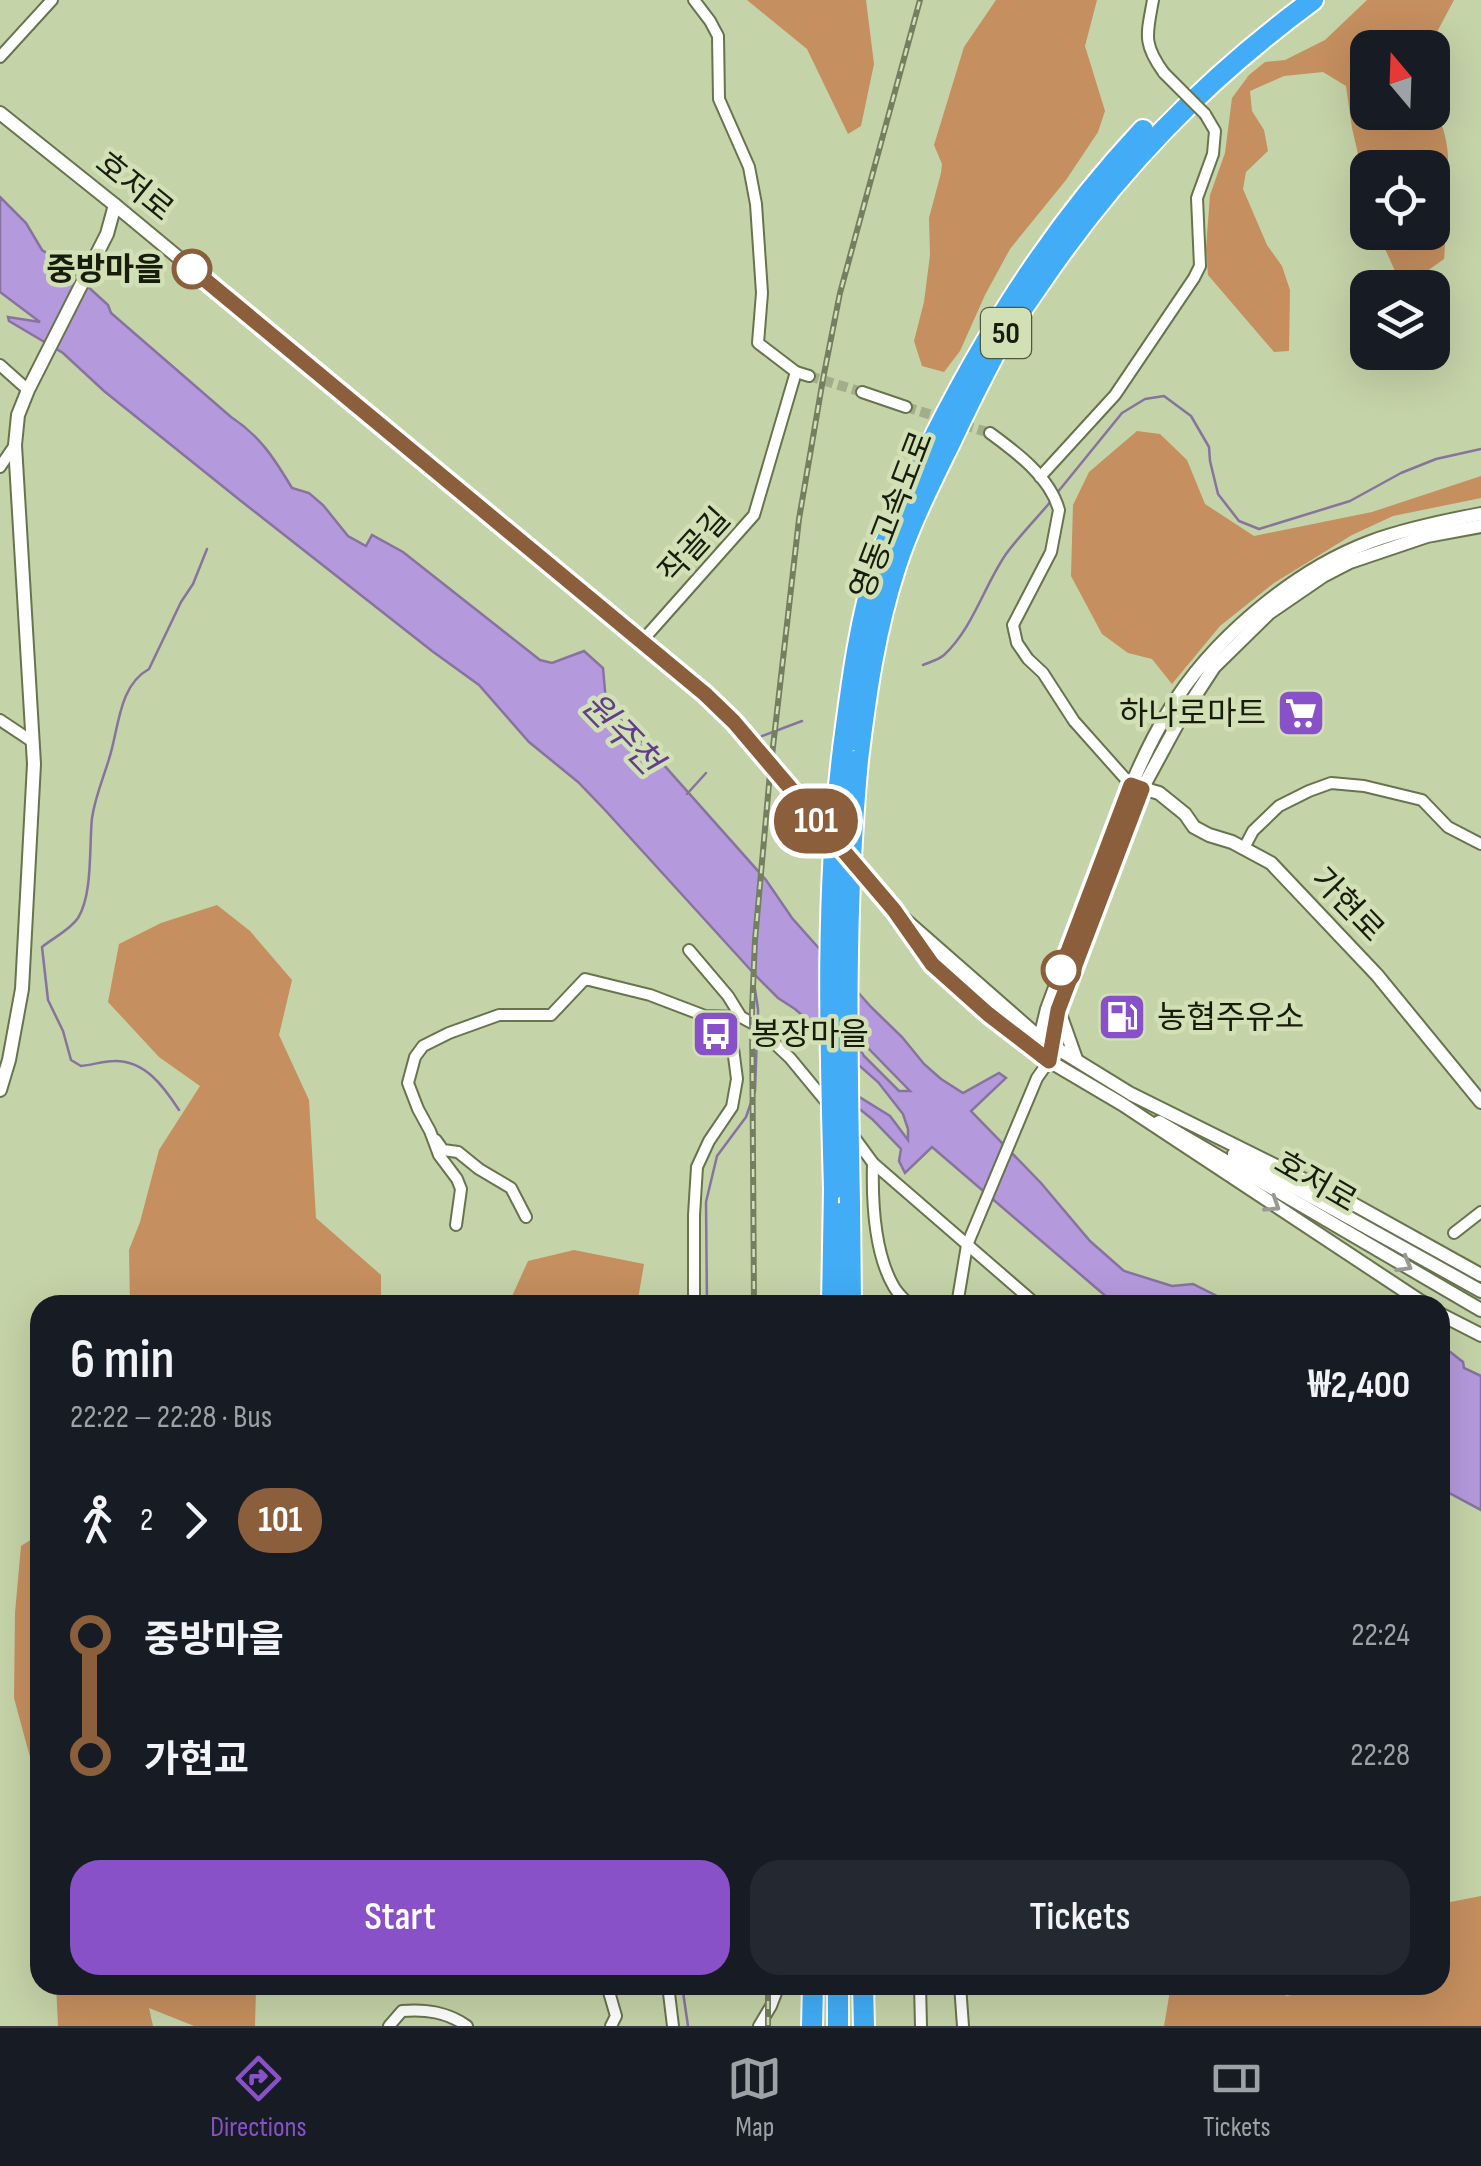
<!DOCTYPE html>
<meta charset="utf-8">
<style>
body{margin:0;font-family:"Sofia Sans Condensed","Noto Sans KR",sans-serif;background:#242831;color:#f1f3f6;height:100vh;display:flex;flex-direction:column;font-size:38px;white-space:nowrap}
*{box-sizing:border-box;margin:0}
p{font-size:32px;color:#9ea1a6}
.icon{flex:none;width:55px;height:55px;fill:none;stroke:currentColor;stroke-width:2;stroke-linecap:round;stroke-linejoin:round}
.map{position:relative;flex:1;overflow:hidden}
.drawer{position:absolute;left:30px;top:1295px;width:1420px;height:700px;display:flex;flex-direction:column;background:#171b24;border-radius:30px;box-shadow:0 10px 40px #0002}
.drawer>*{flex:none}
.badge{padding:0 20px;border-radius:32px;font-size:35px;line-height:65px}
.needle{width:65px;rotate:341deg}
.controls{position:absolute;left:1350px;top:30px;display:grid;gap:20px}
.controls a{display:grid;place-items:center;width:100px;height:100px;border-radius:20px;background:#171b24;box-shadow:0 10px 40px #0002;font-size:50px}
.map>.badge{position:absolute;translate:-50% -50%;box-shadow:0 0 0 5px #fff}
.legs{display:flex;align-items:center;gap:15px;height:110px;padding:0 40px;font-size:32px}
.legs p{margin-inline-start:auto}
.headline{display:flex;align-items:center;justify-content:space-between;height:170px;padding:0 40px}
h1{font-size:55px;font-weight:600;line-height:75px}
.primary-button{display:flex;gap:20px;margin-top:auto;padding:20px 40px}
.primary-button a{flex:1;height:115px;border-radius:30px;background:#8951c8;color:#fff;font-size:40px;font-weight:600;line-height:115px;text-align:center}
.primary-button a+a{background:#242831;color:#f1f3f6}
ul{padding:0 40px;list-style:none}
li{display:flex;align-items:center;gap:35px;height:120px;font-size:38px}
li i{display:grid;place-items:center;width:15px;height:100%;margin:0 12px;background:currentColor}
li i::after{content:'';width:25px;height:25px;margin:-12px;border:8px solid;border-radius:50%;background:#171b24}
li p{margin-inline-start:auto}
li:first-child i{background:linear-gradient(#0000 50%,currentColor 0)}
li:last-child i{background:linear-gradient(currentColor 50%,#0000 0)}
.tab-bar{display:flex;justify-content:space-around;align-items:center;height:140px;border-top:2px solid #363941;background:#171b24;font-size:28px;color:#9ea1a6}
.tab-bar a{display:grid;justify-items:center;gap:5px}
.tab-bar .current{color:#8951c8}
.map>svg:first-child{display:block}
</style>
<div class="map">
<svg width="1481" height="2026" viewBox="0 0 1481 2026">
<rect width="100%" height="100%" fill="#c5d3a8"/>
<g fill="#c58f5f">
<path d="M747 0H866L874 64 861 126 848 134 807 49Z"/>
<path d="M996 0H1097L1085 46 1105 111 1098 132 1066 180 1010 249 985 295 960 351 944 372 922 366 914 341 924 302 930 255 929 218 941 173 942 164 934 145 964 47Z"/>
<path d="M1367 0H1454L1429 47 1368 48V112H1432L1433 100C1440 119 1449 141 1448 162 1447 178 1443 194 1443 210 1444 227 1446 242 1444 259L1423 274 1399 280 1378 233 1432 232V168H1368L1367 193 1352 128 1346 86 1323 72 1284 76 1250 91 1252 111 1264 130 1268 151 1246 172 1243 189 1267 245 1282 266 1290 290 1289 351 1274 352 1208 275 1206 249 1210 195 1225 153 1232 98 1249 75 1265 62 1285 60 1325 40Z"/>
<path d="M1137 431 1160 434 1187 460 1205 504 1254 536 1372 512 1481 476V498L1393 516 1352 535 1274 583 1220 626 1172 684 1152 659 1128 653 1102 634 1071 576 1073 505 1089 472Z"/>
<path d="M217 905 250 931 292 980 279 1035 309 1100 316 1218 381 1275V1305H130L129 1250 140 1222 159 1150 200 1086 159 1057 108 1002 119 944 161 923Z"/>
<path d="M574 1250 644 1264 637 1305H508L528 1261Z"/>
<path d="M40 1534V1813L37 1783 14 1698 15 1613 21 1546Z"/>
<path d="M1481 1896V2026H1164L1171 1985H1281L1286 1996 1341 1985H1440V1904Z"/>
<path d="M56 1985H260L256 1989 255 2026H194L149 2008 153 2026H58Z"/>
</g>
<g fill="#b599dd" stroke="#86749e" stroke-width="2.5" fill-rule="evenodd">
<path d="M0 197 26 223 42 250 62 263 108 305 111 313 231 417C260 436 274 458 292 488L309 493 323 505 348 536 366 546 372 535 403 552 540 660 552 663 584 651 603 668 606 702 613 712 647 746 766 880 792 918 871 1007 902 1037 924 1064 941 1079 963 1093 999 1073 1006 1078 971 1111 1041 1183 1090 1241 1124 1271 1172 1286 1193 1284 1235 1305H1116L932 1147 905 1173 899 1161 901 1149 872 1119 831 1086 856 1095 890 1116 908 1140V1129L903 1114 878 1082 795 1009 778 998 757 977 605 810 578 782 529 742 479 685 432 651 241 501 104 391 63 353 9 321 8 317 40 322 0 292ZM856 1042 865 1045 910 1091H899L864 1056Z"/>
<path d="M1440 1344 1463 1362 1464 1368 1481 1376V1510L1440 1488Z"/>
</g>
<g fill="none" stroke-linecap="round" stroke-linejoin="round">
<g stroke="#86749e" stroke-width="2.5">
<path d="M1057 493 1122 413 1145 399 1164 396 1191 416 1209 447 1210 461 1218 494 1239 521 1259 529 1350 501 1401 473 1436 459 1481 449"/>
<path d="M923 665C930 662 938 660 944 655 973 628 984 586 1006 554 1020 535 1037 518 1052 500"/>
<path d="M762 736 802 721"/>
<path d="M687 794 706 773"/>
<path d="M752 970 758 1009V1021"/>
<path d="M179 1110C164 1087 145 1060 114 1061 103 1061 92 1065 81 1066L71 1060 63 1031 48 1000 42 947C53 938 70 930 78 918 93 894 89 846 92 818 95 797 103 779 109 759 119 729 118 686 149 669L181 602 193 584 207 549"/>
<path d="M707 1305 706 1202 717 1156 746 1117 755 1091 757 1034"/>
<path d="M682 1985 688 2026"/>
</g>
<g stroke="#a2ae89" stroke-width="10" stroke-dasharray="10 5" stroke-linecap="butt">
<path d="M809 376 862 392"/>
<path d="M906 407 990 433"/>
</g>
<g stroke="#67744d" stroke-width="14">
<g id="minor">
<path d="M694 0 710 21 718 36 719 99 749 167 756 204 762 293 758 343 796 372"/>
<path d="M1153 0C1147 34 1142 43 1164 73"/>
<path d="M0 57 52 0"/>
<path d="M0 365 28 390"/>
<path d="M862 392 906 407"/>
<path d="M990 433C1016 452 1050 477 1059 510L1051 552 1013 625 1017 643 1028 659 1043 673 1074 721 1131 785"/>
<path d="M0 467 15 445"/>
<path d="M1040 477 1115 395 1194 278 1200 266 1197 198 1213 154 1215 131 1205 114"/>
<path d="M642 641 754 515 796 372 809 376"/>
<path d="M0 720 33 742"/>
<path d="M1244 848 1253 831 1279 806 1309 791 1331 783 1364 786 1422 800 1448 827 1481 844"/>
<path d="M689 950 728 996 741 1017"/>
<path d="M851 1133 873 1163 1037 1305"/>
<path d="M436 1140 443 1150 458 1152 479 1169 511 1188 526 1217"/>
<path d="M873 1163C872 1200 874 1253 894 1287 898 1294 905 1300 910 1305"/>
<path d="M456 1225 461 1189 457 1179 439 1155 430 1131 418 1109 408 1083 415 1057 423 1046 449 1033 499 1015H551L585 979 650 995 705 1016 741 1017 754 1024 790 1058 828 1104"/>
<path d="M1454 1233 1481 1212"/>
<path d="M694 1305V1215L697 1167 709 1141 732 1107 737 1079 729 1018"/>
<path d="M957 1305 967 1245 1037 1078 1049 1061"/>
<path d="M607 1985 616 2016 611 2026"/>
<path d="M668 1985 673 2026"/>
<path d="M920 1985 921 2026"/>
<path d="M960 1985 963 2026"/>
<path d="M389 2026 402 2011C426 2009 447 2012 467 2026"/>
<path d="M759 2026 771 2006 779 1985"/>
</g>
</g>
<g stroke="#67744d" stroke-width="16">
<g id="tertiary">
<path d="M0 113 115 205 705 694 734 722 836 844"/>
<path d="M1135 786 1159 793 1185 814 1194 827 1209 835 1232 842 1271 863 1377 975 1481 1102"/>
<path d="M849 860 894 910 1040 1038 1131 1094 1355 1205 1481 1275"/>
<path d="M907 929 932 964 988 1014 1039 1055 1122 1104 1426 1305"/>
<path d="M1060 1014 1076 1059"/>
<path d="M1039 1055 1040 1038 1047 1009C1066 959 1084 908 1103 858 1122 808 1140 758 1168 712 1210 641 1293 571 1370 542 1405 529 1444 521 1481 514"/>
<path d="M1049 1061 1058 1010 1142 789 1180 719 1214 667 1269 613 1323 576 1350 562 1427 536 1481 526"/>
<path d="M0 1090 9 1060 22 989 34 764 15 445 18 415 28 390 107 234 115 205"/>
<path d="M1159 1122 1481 1310"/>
<path d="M1234 1154 1481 1291"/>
<path d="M1440 1314 1481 1335"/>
</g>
</g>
<g stroke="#fff" stroke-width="24">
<g id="motorway">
<path d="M843 749C851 688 859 621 878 563 890 527 908 492 924 458 982 338 1052 227 1143 130"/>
<path d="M858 760C866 694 875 630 896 566 910 523 931 482 951 441 968 405 986 368 1006 333 1017 316 1029 299 1040 283 1117 170 1203 81 1313 0"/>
<path d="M850 1203 851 1305"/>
<path d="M832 1305 834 1189"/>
<path d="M838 1985V2026"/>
<path d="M863 1985 864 2026"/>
<path d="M812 2026 813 1985"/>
</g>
</g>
<use href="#minor" stroke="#fff" stroke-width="10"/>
<use href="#tertiary" stroke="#fff" stroke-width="12"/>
<use href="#motorway" stroke="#42adf6" stroke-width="20"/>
<g stroke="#747e60" stroke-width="6">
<g id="rail">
<path d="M754 1305 752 1011 755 940 770 773 799 519 823 379 840 293 920 0"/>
<path d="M768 1985V2026"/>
</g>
</g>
<use href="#rail" stroke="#d1e0b5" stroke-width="2.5" stroke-dasharray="8" stroke-linecap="butt"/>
<g stroke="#67744d" stroke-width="14" stroke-linecap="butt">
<path id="minor-bridge" d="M1164 73 1205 114"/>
</g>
<g stroke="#fff" stroke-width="24" stroke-linecap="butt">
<g id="motorway-bridge">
<path d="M834 1189C830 1043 825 894 843 749"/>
<path d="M850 1203C847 1055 844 907 858 760"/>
</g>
</g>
<use href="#minor-bridge" stroke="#fff" stroke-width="10"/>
<use href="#motorway-bridge" stroke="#42adf6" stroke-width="20"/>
</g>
<defs><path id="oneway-chevron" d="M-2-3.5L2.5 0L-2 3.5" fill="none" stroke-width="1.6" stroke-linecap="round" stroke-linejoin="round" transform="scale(2.5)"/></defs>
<g stroke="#979992">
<use href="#oneway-chevron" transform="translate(1273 1205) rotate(33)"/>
<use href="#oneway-chevron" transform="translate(1405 1265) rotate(30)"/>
</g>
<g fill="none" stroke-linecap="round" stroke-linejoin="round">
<g stroke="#fff" stroke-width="22">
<path id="line-1" d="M192 269 705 694 734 722 894 910 932 964 988 1014 1049 1061 1058 1010 1142 789 1131 785 1061 970"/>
</g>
<use href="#line-1" stroke="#8b5e3c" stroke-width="15"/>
</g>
<defs>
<g id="supermarket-square" transform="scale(2.5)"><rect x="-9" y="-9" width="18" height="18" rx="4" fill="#8951c8" stroke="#d1e0b5"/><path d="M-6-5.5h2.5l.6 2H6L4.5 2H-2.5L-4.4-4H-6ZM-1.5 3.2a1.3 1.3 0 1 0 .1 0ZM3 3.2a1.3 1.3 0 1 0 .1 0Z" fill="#fff"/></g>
<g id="fuel-square" transform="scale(2.5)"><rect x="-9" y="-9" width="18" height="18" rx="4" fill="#8951c8" stroke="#d1e0b5"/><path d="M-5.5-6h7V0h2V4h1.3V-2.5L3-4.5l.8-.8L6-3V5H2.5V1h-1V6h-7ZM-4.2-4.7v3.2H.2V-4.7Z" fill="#fff"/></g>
<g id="bus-square" transform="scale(2.5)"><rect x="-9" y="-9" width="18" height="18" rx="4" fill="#8951c8" stroke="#d1e0b5"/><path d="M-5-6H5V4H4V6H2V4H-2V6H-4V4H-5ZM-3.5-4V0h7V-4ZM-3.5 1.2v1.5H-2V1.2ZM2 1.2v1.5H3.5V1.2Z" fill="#fff"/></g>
</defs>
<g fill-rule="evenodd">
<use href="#supermarket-square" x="1301" y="713"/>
<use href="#fuel-square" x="1122" y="1017"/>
<use href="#bus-square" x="716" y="1034"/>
</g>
<g fill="#fff" stroke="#8b5e3c" stroke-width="5">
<circle cx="192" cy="269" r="18"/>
<circle cx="1061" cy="970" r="18"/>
</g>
<g text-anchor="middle" stroke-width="9" stroke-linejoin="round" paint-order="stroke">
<rect fill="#d1e0b5" stroke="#4f573f" stroke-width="2.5" x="981" y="308" width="50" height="50" rx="8"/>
<g font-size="30" font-weight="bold" fill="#171c0c">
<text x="1006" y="343">50</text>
</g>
<g font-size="32" fill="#171c0c" stroke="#d1e0b5">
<text transform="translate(135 186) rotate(39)" y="11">호저로</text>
<text transform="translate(891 515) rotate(-69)" y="11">영동고속도로</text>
<text transform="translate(694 545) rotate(-48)" y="11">작골길</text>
<text transform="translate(1348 904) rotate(46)" y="11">가현로</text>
<text transform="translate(1316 1181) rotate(30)" y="11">호저로</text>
</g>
<g font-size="32" font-weight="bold" fill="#171c0c" stroke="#d1e0b5" text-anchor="end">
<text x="164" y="280">중방마을</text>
</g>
<g font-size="32" fill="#171c0c" stroke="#d1e0b5" text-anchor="start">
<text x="1266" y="724" text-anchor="end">하나로마트</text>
<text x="1157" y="1028">농협주유소</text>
<text x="751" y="1045">봉장마을</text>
</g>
<g font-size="35" font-style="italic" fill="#623d8d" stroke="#d1e0b5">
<text transform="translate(622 733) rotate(46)" y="12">원주천</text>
</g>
</g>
</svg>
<div class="controls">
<a><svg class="needle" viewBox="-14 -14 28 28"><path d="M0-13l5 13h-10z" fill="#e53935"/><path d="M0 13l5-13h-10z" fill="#9ea1a6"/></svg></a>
<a><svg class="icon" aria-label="locate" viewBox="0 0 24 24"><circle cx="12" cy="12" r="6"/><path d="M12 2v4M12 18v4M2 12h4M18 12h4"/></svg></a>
<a><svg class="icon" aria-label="layers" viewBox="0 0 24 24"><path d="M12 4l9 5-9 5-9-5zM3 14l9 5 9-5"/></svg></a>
</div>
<b class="badge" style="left:816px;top:821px;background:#8b5e3c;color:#fff">101</b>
<section class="drawer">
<div class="headline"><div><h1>6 min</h1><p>22:22 – 22:28 · Bus</p></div><b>₩2,400</b></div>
<div class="legs"><svg class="icon" aria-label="walk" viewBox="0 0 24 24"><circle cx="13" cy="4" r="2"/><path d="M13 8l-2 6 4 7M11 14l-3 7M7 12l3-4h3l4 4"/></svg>2<svg class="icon" aria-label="forward" viewBox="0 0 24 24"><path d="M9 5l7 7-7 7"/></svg><b class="badge" style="background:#8b5e3c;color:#fff">101</b></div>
<ul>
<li><i style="color:#8b5e3c"></i><b>중방마을</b><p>22:24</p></li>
<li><i style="color:#8b5e3c"></i><b>가현교</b><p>22:28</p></li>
</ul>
<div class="primary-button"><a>Start</a><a>Tickets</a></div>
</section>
</div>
<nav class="tab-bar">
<a class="current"><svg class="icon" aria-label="directions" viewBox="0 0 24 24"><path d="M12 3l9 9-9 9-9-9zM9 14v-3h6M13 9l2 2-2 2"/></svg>Directions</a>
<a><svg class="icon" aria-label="map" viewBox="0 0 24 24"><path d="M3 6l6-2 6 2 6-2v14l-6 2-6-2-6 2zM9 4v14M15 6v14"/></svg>Map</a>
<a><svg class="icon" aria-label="tickets" viewBox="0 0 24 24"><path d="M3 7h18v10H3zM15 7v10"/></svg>Tickets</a>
</nav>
